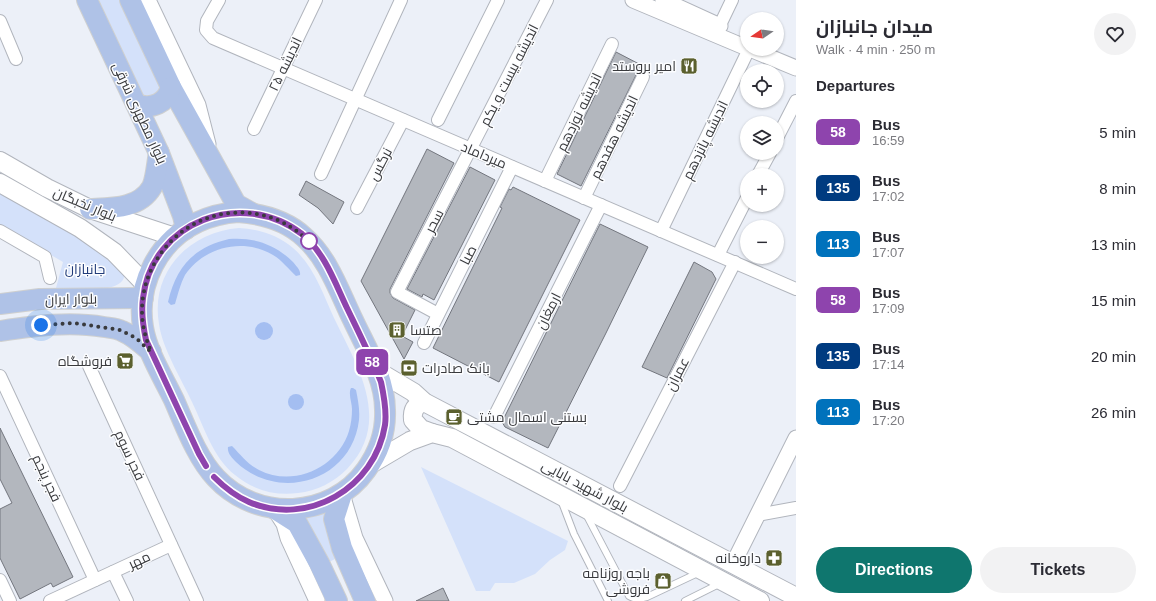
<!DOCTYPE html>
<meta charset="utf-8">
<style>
body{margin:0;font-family:Arial,Cairo,sans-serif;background:#f2f2f3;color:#2b2b33;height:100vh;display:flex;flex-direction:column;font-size:15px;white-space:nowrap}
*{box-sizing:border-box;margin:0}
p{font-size:13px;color:#7c7c81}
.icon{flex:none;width:22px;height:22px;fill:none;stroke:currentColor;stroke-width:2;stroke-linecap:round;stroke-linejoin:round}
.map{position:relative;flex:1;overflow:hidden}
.sheet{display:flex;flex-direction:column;background:#fff;width:360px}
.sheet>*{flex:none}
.badge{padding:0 8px;border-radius:6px;font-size:14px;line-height:26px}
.needle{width:26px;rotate:257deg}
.fabs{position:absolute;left:740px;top:12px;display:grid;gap:8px}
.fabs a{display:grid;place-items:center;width:44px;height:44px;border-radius:50%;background:#fff;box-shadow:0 1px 3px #0004;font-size:20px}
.you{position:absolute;width:20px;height:20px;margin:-10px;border:3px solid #fff;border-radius:50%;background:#1a73e8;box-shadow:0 0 0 6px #1a73e833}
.map>.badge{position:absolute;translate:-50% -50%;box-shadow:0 0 0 2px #fff}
h2{padding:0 20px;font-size:15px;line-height:36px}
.round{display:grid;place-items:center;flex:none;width:42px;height:42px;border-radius:21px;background:#f2f2f3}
.overview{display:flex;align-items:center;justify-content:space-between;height:68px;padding:0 20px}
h1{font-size:19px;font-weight:700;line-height:30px}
.primary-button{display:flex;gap:8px;margin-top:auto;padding:8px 20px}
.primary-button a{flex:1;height:46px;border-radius:24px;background:#0f766e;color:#fff;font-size:16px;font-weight:700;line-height:46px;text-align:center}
.primary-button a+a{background:#f2f2f3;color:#2b2b33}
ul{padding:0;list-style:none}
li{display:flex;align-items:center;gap:12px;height:56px;padding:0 20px}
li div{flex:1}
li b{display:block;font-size:15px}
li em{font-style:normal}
li .badge{min-width:44px;font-weight:700;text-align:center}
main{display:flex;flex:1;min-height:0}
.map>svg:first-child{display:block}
</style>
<main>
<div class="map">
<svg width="796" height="601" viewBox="0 0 796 601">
<rect width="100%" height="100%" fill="#ecf0f8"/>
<g fill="#d4e1fa">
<path d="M87 0H130L171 87 147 107Z"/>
<path d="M0 190C43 215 88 239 124 274 127 294 73 290 60 291L56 288 63 262 0 225Z"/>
<path d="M239 228C259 229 278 235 293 248 314 266 323 294 334 318 357 366 393 421 347 469 334 482 317 491 298 493 275 496 253 490 235 475 213 458 204 427 192 402 182 380 162 348 159 324 150 272 189 232 239 228Z"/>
<path d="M421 467 568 541 565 550 550 560 535 574 514 583H495L490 591H476Z"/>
<path d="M327 508 326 526 335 559 327 563 304 513Z"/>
</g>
<g fill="#a4bef1">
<path d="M229 239C253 237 275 244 293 262 296 266 301 270 300 275L296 276C288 269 283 261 273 255 243 237 204 247 185 275 180 285 178 294 175 304L171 305 168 302C176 267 194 247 229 239Z"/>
<circle cx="264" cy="331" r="9"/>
<path d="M351 388H353L356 390C358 400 360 410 359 420 352 481 279 503 236 462 232 458 227 453 228 447L232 446C241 455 247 464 259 470 294 488 338 467 349 431 351 424 352 417 352 409 352 403 348 394 351 388Z"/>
<circle cx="296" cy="402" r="8"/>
</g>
<g fill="#b3b7be" stroke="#73767e">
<path d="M616 52 641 65 581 186 557 174Z"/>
<path d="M427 149 454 163 390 289V293L393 298 415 310 402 336 413 342 404 359 361 281Z"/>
<path d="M470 167 495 180 434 300 423 294 422 297 407 289Z"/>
<path d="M306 181 344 202 333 224 318 208 299 195Z"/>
<path d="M513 187 580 220 499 382 433 348 502 208 500 207 509 189 511 190Z"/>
<path d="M600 224 648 247 606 333 548 448 505 427 502 422Z"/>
<path d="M694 262 712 272 716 279 667 378 642 367Z"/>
<path d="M0 428 73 577 53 587 51 583 20 599 0 558V509L12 503 0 479Z"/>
<path d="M443 588 449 601H416Z"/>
</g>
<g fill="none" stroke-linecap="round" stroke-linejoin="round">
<g stroke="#b1b5bd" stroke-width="8">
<g id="service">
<path d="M561 500 574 534 608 601"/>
<path d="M586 514 629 596C636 600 640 599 647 597L700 572"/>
<path d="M685 601 719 584"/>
</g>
</g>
<g stroke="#b1b5bd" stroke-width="14">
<g id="minor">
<path d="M219 0 207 21 206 30 213 38 796 289"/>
<path d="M0 21 16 59"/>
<path d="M720 25 732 0"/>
<path d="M438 120 498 0"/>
<path d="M254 129 316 0"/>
<path d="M777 138 796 101"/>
<path d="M321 174 401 0"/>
<path d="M758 175 770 153"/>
<path d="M545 181 612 44"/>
<path d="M584 198 643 77"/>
<path d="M357 208 403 120"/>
<path d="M0 231 45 257 50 278"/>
<path d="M661 231 749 49"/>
<path d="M718 255 747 198"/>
<path d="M438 314 397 292 547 0"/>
<path d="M424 343 512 167"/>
<path d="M89 366 197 601"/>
<path d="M0 376 95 580"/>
<path d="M494 417 601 205"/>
<path d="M620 486 735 262"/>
<path d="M757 515 796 508"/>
<path d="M113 572 127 601"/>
<path d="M0 580 10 601"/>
<path d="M50 601 171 545"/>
</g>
</g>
<g stroke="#b1b5bd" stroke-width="17">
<g id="tertiary">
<path d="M148 0 198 105 208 144"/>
<path d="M633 0 747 48"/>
<path d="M663 0 720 26"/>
<path d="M750 49 796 68"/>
<path d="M342 494 355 538 385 601"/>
<path d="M275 510 284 524 288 538 317 601"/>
<path d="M733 564 796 438"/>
</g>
</g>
<g stroke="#b1b5bd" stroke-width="20">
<g id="secondary">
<path d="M0 161 47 188 90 209 175 237"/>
<path d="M0 183 80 228 114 252 145 284"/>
<path d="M376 370 413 392 424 402 796 597"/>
<path d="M424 402C415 405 412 411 413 420L421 429 432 433"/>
<path d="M371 464 410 441 432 433 452 438 760 601"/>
</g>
</g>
<g stroke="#cfd0d0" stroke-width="22">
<g id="primary">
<path d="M87 0 159 153 183 216 186 229"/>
<path d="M130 0 171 87 236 204 252 213"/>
<path d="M136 104C152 110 167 103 171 87"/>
<path d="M90 209C112 208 139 209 152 187 156 179 157 162 159 153"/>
<path d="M238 212C263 214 286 220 304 237 328 258 339 291 353 320 366 348 385 378 385 410 386 432 379 452 366 470 331 519 257 522 216 478 197 458 185 425 174 400 163 377 147 352 143 327 136 284 159 240 198 222 211 216 224 213 238 212Z"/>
<path d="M0 304 40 299 143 298"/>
<path d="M0 331C35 326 69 321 104 327 110 328 116 328 122 331 134 336 142 344 151 352"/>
<path d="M342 494 334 519 342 548 365 601"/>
<path d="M275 509 297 523 319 563 337 601"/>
</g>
</g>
<use href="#service" stroke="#fff" stroke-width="6"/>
<use href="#minor" stroke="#fff" stroke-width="12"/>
<use href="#tertiary" stroke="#fff" stroke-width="15"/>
<use href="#secondary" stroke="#fff" stroke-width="18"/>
<use href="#primary" stroke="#afc2e7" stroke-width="20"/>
</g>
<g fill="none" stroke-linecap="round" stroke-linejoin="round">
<g stroke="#fff" stroke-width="9">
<path id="line" d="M206 466 199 454 146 340C143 326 141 312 143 298 152 221 242 188 302 234 325 253 335 283 347 308 359 333 371 357 381 382 384 396 387 411 385 425 375 488 308 527 249 502 235 496 224 487 214 477"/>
</g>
<use href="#line" stroke="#8e44ad" stroke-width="6"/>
<path stroke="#393a3d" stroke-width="4" stroke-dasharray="0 7.2" d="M41 325 74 323 120 330 136 338 151 352C146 339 142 326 142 311 142 261 181 217 231 213 252 211 275 216 292 228 300 233 307 239 313 245L309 241"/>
</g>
<defs>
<g id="restaurant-square" transform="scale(0.9)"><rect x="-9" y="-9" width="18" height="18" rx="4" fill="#5b602e" stroke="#fcfdff"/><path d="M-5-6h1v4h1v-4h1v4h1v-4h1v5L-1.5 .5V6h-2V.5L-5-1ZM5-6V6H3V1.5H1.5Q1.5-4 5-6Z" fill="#fff"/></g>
<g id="building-square" transform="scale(0.9)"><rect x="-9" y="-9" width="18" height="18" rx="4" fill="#5b602e" stroke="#fcfdff"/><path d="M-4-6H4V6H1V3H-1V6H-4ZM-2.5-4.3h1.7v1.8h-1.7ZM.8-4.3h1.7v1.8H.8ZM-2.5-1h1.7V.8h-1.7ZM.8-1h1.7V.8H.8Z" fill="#fff"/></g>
<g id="supermarket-square" transform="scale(0.9)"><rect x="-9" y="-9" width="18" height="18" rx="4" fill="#5b602e" stroke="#fcfdff"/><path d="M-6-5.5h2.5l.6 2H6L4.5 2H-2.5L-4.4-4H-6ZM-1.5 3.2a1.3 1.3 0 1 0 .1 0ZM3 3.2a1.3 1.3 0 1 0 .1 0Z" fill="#fff"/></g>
<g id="bank-square" transform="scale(0.9)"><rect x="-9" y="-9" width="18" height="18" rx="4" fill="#5b602e" stroke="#fcfdff"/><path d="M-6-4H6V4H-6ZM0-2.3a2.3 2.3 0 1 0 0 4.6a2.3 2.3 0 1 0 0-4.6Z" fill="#fff"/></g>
<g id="cafe-square" transform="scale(0.9)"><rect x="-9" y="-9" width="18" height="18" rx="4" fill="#5b602e" stroke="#fcfdff"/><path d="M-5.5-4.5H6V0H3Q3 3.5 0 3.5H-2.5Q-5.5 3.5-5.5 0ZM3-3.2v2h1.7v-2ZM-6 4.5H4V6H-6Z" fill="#fff"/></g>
<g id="pharmacy-square" transform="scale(0.9)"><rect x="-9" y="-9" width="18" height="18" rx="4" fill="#5b602e" stroke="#fcfdff"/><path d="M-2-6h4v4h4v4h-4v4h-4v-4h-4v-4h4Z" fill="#fff"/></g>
<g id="shop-square" transform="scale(0.9)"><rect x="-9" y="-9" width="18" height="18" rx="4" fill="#5b602e" stroke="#fcfdff"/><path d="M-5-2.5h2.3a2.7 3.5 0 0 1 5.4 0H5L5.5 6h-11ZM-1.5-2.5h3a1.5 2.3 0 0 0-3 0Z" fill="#fff"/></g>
</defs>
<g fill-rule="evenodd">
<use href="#restaurant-square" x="689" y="66"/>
<use href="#building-square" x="397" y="330"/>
<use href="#supermarket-square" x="125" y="361"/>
<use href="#bank-square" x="409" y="368"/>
<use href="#cafe-square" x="454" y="417"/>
<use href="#pharmacy-square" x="774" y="558"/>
<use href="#shop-square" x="663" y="581"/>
</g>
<circle fill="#fff" stroke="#8e44ad" stroke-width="2" cx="309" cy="241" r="8"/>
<g text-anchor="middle" stroke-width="3" stroke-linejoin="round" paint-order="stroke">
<g font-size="14" fill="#393a3d" stroke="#fcfdff">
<text transform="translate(285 64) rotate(-64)" y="5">اندیشه ۲۵</text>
<text transform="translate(509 75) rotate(-63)" y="5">اندیشه بیست و یکم</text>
<text transform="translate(579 112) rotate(-64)" y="5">اندیشه نوزدهم</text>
<text transform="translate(140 113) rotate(65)" y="5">بلوار مطهری شرقی</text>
<text transform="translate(614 137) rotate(-64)" y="5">اندیشه هفدهم</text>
<text transform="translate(705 140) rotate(-64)" y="5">اندیشه پانزدهم</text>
<text transform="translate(484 155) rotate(23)" y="5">میرداماد</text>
<text transform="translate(380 164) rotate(-62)" y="5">نرگس</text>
<text transform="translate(85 204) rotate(23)" y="5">بلوار نخبگان</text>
<text transform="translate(434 221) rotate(-63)" y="5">سحر</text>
<text transform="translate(468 255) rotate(-63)" y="5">صبا</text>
<text transform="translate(71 299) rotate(-1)" y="5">بلوار ایران</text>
<text transform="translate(548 311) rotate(-63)" y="5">ارمغان</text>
<text transform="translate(677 374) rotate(-63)" y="5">عمران</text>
<text transform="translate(130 455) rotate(65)" y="5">فجر سوم</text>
<text transform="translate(47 478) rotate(65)" y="5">فجر پنجم</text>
<text transform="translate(585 486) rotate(28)" y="5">بلوار شهید بابایی</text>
<text transform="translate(139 560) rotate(-25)" y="5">مهر</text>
</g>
<g font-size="14" fill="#393a3d" stroke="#fcfdff" text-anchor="end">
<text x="676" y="71">امیر بروستد</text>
<text x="410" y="335" text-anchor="start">صتسا</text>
<text x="112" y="366">فروشگاه</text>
<text x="422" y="373" text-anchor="start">بانک صادرات</text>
<text x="467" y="422" text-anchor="start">بستنی اسمال مشتی</text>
<text x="761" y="563">داروخانه</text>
<text x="650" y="578">باجه روزنامه<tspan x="650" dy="16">فروشی</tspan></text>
</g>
<g font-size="14" fill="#203b78" stroke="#fcfdff">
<text x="85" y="274">جانبازان</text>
</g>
</g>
</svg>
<div class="fabs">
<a><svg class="needle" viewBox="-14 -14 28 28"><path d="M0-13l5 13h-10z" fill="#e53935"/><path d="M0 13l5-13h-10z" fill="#7c7c81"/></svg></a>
<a><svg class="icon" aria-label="locate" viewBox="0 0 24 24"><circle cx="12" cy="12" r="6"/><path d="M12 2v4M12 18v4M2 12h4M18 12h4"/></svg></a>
<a><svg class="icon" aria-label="layers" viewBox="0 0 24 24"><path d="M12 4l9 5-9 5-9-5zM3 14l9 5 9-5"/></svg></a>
<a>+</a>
<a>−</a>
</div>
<div class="you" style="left:41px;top:325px"></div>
<b class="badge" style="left:372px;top:362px;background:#8e44ad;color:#fff">58</b>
</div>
<section class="sheet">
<div class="overview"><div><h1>میدان جانبازان</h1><p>Walk · 4 min · 250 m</p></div><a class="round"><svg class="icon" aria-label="heart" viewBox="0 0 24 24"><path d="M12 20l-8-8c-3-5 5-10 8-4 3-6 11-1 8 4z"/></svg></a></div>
<h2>Departures</h2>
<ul>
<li><span class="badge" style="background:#8e44ad;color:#fff">58</span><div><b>Bus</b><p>16:59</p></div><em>5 min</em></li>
<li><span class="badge" style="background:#003b80;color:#fff">135</span><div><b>Bus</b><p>17:02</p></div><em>8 min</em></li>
<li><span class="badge" style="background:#0072bc;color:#fff">113</span><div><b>Bus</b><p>17:07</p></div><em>13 min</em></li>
<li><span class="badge" style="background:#8e44ad;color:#fff">58</span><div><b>Bus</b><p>17:09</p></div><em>15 min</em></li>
<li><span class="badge" style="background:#003b80;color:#fff">135</span><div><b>Bus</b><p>17:14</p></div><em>20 min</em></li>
<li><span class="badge" style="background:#0072bc;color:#fff">113</span><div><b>Bus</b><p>17:20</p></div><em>26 min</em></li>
</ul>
<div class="primary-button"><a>Directions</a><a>Tickets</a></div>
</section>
</main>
